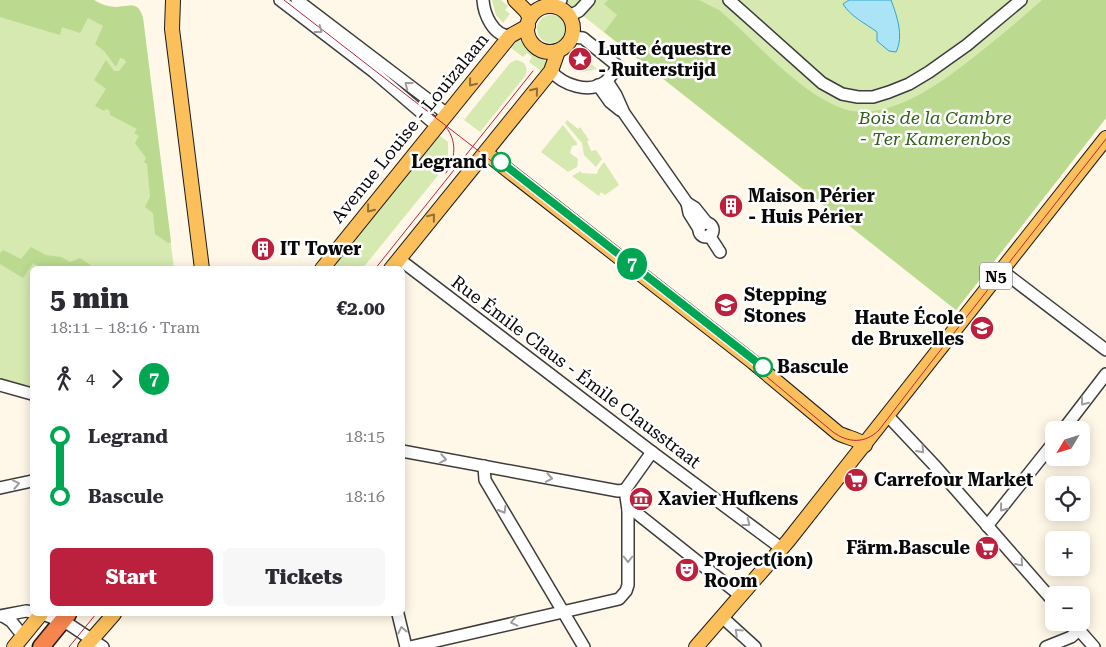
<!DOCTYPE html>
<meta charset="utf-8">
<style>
body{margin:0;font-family:"Roboto Serif",serif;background:#f7f7f7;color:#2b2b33;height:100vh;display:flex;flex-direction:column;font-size:19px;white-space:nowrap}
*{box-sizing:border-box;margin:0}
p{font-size:16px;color:#7c7c81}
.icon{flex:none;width:28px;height:28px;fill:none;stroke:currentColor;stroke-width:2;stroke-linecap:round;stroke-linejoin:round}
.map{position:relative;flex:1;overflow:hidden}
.drawer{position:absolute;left:30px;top:266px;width:375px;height:350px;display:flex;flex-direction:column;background:#fff;border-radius:8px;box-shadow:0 2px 12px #0003}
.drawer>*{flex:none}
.badge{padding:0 10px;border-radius:16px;font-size:18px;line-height:32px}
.needle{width:32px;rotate:232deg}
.buttons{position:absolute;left:1045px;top:421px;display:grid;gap:10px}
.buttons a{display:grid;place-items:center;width:45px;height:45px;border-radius:8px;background:#fff;box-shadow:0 2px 12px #0003;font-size:25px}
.map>.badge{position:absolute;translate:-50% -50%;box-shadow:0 0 0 2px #fff}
.legs{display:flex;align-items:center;gap:8px;height:55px;padding:0 20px;font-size:16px}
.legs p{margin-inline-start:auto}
.headline{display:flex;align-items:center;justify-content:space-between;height:85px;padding:0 20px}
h1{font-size:28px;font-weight:800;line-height:38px}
.action{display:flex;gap:10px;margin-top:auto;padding:10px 20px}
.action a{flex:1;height:58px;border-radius:8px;background:#bb213c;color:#fff;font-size:20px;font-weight:800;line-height:58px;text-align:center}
.action a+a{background:#f7f7f7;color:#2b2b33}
ul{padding:0 20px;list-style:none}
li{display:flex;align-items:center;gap:18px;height:60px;font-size:19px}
li i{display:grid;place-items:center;width:8px;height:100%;margin:0 6px;background:currentColor}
li i::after{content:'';width:12px;height:12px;margin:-6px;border:4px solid;border-radius:50%;background:#fff}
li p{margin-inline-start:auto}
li:first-child i{background:linear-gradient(#0000 50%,currentColor 0)}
li:last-child i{background:linear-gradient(currentColor 50%,#0000 0)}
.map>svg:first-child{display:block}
</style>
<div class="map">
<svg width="1106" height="647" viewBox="0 0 1106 647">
<rect width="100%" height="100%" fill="#fff7e7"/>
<g fill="#d5e9b1">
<path d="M0 0H94C101 4 109 7 117 7 131 6 138 1 143 18L174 269H32V388L0 379Z"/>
<path d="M492 0H501L508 6 505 10 510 14 503 23 496 15Z"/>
<path d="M563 0H1106V118L956 310Z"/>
<circle cx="551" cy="29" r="14"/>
<path d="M518 39C524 42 526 47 530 51 536 56 543 57 548 63L545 74 529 62 532 57 527 53 523 57 507 45Z"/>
<path d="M586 59 597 69 582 72 571 67 576 62 581 66Z"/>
<path d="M516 60C525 61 529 68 525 76L480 132 464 120 510 63Z"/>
<path d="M567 120 578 129 580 127 589 140 587 141 591 151 596 150 602 159 596 167 584 155 582 143 565 123Z"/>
<path d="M563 125 577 143V145L572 146 570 153 578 159 577 167 568 172 541 152Z"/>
<path d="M436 133 448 142V159L444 168 362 269H330Z"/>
<path d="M604 162 619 185 605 195 601 192 599 196 572 176 581 171V173L597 174 598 170Z"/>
</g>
<g fill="#bbda90">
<path d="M0 0H94C101 5 109 7 117 7 131 6 138 1 143 18L171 242 168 243 155 234 153 213 145 207 150 197 147 164 144 162 146 158 135 143 139 136 134 133 137 129 110 115 109 110 106 109 104 111 95 106 106 89 94 80 106 60 114 71H119L126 62 124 59 120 58 116 67 104 51 95 44 103 26 88 18 80 33 62 27 60 35 0 17Z"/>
<path d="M608 0H699L719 10C756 41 791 85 836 106 886 129 947 78 984 49 1004 33 1023 17 1042 0H1106V118L956 310 604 32 617 15 604 4Z"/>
<path d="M31 247 46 255 61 257 70 262 80 258 96 269H42L33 263 23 278 0 264V253L3 250 21 259Z"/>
</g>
<path fill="#abe4f7" stroke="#31a4cf" d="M849 0H891C897 16 904 36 896 52L889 51 877 41V32C865 23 851 17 843 4Z"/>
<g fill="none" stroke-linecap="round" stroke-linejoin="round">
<g stroke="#3d3d3d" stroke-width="14">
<g id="minor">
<path d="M280 0 374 72 437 126"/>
<path d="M297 0 447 114"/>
<path d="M483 0C484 14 493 36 510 36"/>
<path d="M729 0 822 83 842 94 858 97H873L889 92 909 84 929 72 967 45 1021 0"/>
<path d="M555 7 561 0"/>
<path d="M569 16 579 11 589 0"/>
<path d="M551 71C563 85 589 94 605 82 610 78 614 71 619 67L583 38 572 37"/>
<path d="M607 81 616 95 624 113 687 203 695 208 707 223"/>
<path d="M598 85 610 102 620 110"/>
<path d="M687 203 689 213 699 229"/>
<circle cx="706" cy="230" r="7"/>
<path d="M709 235 720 252"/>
<path d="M399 259 652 452 781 548"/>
<path d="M1001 270 1106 350"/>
<path d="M0 385 32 394"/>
<path d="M887 415 936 467 1054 602"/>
<path d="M1063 430 1106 374"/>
<path d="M402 451 618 491 625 490"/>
<path d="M484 466 485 480 584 647"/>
<path d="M0 488 32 481"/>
<path d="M625 490 652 452"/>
<path d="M628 510 634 511 741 596"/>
<path d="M987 526 1054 442"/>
<path d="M43 614 70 625 103 647"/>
<path d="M398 614 406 647"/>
<path d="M0 616 26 611 32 612"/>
<path d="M3 616 11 621 23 636"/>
<path d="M722 617 755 647"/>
<path d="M1072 622 1094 647"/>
<path d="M410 647 619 599 626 591 628 585V510L625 490"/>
<path d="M1046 647 1071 637 1079 630"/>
</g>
</g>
<g stroke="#1b1b1b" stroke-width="16">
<g id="major">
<path d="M173 0 172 29 202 269"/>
<path d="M515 0 526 11 530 18"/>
<circle cx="550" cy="29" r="23"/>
<path d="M486 153 753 362 838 433C847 438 856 438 865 445"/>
<path d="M322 269 510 36 528 26"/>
<path d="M391 269 551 71 558 51"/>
<path d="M14 647 41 614"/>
<path d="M85 647 114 614"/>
<path d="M696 647 788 541 1106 138"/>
</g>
</g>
<g stroke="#1b1b1b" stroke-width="19">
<path id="highway" d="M41 647 68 614"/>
</g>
<use href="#minor" stroke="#fff" stroke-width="11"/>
<use href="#major" stroke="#fbc05b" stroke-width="14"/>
<use href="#highway" stroke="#f7854d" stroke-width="16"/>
<g stroke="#bb213c" stroke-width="1">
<path d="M284 0 731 347 833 432C848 443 865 444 879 430L932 361 1106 139"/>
<path d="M446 173C456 158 457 141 446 127"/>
<path d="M375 269 533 71"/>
<path d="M69 647 96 614"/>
</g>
</g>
<defs><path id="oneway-chevron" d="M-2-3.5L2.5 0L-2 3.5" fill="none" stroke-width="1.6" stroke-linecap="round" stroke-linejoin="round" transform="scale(1.25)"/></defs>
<g stroke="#9d9d9d">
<use href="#oneway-chevron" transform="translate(319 30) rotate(37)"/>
<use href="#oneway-chevron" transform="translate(408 85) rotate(-142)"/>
<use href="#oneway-chevron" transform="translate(1084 402) rotate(128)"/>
<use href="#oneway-chevron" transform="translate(921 450) rotate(48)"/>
<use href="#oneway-chevron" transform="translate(443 459) rotate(10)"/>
<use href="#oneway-chevron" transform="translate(549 478) rotate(10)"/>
<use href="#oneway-chevron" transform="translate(16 484) rotate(-11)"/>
<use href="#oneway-chevron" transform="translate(1003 508) rotate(128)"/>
<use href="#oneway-chevron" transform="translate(503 510) rotate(60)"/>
<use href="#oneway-chevron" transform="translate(747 523) rotate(37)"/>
<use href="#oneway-chevron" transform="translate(628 559) rotate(90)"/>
<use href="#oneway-chevron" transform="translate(1020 563) rotate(49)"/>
<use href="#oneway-chevron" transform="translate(514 622) rotate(167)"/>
<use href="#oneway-chevron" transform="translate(402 630) rotate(-102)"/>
<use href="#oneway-chevron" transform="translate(738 632) rotate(-137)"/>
</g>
<g stroke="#8f6e37">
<use href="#oneway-chevron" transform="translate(472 83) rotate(129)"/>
<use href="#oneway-chevron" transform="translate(535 91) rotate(-51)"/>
<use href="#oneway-chevron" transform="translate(370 209) rotate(129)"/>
<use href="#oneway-chevron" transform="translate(432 217) rotate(-51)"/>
</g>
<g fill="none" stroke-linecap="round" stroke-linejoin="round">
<g stroke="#fff" stroke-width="11">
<path id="line-1" d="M501 162 763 367"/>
</g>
<use href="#line-1" stroke="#00a651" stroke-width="8"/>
</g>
<defs>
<g id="sight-disc" transform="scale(1.25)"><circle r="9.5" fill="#bb213c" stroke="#fff"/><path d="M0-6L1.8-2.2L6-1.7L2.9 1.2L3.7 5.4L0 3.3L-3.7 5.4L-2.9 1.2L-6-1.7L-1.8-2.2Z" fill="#fff"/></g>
<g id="building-disc" transform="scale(1.25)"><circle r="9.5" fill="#bb213c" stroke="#fff"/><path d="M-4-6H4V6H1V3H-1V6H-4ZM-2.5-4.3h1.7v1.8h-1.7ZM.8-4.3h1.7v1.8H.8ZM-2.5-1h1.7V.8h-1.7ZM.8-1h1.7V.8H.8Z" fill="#fff"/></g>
<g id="school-disc" transform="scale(1.25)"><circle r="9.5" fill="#bb213c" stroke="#fff"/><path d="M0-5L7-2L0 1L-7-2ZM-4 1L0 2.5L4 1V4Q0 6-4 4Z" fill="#fff"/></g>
<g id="university-disc" transform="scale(1.25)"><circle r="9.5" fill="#bb213c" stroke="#fff"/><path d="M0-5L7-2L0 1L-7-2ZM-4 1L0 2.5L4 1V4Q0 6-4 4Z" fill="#fff"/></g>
<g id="supermarket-disc" transform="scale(1.25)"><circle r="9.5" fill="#bb213c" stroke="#fff"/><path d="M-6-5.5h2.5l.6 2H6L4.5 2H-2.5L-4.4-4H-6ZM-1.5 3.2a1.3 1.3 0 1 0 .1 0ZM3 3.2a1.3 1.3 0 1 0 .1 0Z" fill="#fff"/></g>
<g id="museum-disc" transform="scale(1.25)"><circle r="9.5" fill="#bb213c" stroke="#fff"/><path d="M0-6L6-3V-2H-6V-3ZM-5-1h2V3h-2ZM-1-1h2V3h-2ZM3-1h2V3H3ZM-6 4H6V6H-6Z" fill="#fff"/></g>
<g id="theatre-disc" transform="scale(1.25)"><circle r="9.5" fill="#bb213c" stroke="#fff"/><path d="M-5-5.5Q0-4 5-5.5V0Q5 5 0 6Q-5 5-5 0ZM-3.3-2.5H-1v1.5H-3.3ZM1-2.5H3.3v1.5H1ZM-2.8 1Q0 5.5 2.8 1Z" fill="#fff"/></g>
</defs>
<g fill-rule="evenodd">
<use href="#sight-disc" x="580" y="59"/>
<use href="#building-disc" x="731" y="206"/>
<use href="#building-disc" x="263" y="249"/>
<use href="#school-disc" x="726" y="305"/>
<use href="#university-disc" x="982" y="328"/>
<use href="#supermarket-disc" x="856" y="480"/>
<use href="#museum-disc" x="641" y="499"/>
<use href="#supermarket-disc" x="987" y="548"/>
<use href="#theatre-disc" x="687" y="570"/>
</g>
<g fill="#fff" stroke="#00a651" stroke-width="2.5">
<circle cx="501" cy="162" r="9"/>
<circle cx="763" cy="367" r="9"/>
</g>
<g text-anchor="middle" stroke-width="5" stroke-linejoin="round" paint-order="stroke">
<rect fill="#fff" stroke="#545454" stroke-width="1" x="980" y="262.5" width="32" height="27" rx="4"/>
<g font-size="16" font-weight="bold" fill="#0a0a0a">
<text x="996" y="282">N5</text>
</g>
<g font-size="18" font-weight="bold" fill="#0a0a0a" stroke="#fff" text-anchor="start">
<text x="598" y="55">Lutte équestre<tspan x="598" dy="21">- Ruiterstrijd</tspan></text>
<text x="748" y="202">Maison Périer<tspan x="748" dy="21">- Huis Périer</tspan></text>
<text x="280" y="255">IT Tower</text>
<text x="744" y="301">Stepping<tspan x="744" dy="21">Stones</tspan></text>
<text x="964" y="324" text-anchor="end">Haute École<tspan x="964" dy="21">de Bruxelles</tspan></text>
<text x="874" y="486">Carrefour Market</text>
<text x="658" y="505">Xavier Hufkens</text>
<text x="970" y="554" text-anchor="end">Färm.Bascule</text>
<text x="704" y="566">Project(ion)<tspan x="704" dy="21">Room</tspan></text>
</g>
<g font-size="18" font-style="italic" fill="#32611b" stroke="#fff">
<text x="935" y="124">Bois de la Cambre<tspan x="935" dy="21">- Ter Kamerenbos</tspan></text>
</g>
<g font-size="18" fill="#0a0a0a" stroke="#fff">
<text transform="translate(410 128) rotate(-51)" y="6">Avenue Louise - Louizalaan</text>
<text transform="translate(576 372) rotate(37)" y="6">Rue Émile Claus - Émile Clausstraat</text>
</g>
<g font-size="18" font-weight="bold" fill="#0a0a0a" stroke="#fff" text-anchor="end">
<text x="487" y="168">Legrand</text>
<text x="777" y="373" text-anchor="start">Bascule</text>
</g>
</g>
</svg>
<div class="buttons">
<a><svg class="needle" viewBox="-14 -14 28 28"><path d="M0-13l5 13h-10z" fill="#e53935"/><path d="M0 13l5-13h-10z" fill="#7c7c81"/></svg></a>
<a><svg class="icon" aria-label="locate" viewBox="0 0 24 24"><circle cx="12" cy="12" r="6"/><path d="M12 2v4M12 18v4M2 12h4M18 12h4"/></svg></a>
<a>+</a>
<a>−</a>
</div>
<b class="badge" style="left:632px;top:264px;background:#00a651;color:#fff">7</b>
<section class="drawer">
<div class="headline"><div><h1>5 min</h1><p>18:11 – 18:16 · Tram</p></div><b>€2.00</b></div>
<div class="legs"><svg class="icon" aria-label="walk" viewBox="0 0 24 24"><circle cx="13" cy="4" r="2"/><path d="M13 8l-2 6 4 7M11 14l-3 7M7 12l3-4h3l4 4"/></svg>4<svg class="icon" aria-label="forward" viewBox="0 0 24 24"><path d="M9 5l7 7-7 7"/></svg><b class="badge" style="background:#00a651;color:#fff">7</b></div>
<ul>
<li><i style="color:#00a651"></i><b>Legrand</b><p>18:15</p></li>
<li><i style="color:#00a651"></i><b>Bascule</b><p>18:16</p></li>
</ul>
<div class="action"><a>Start</a><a>Tickets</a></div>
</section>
</div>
